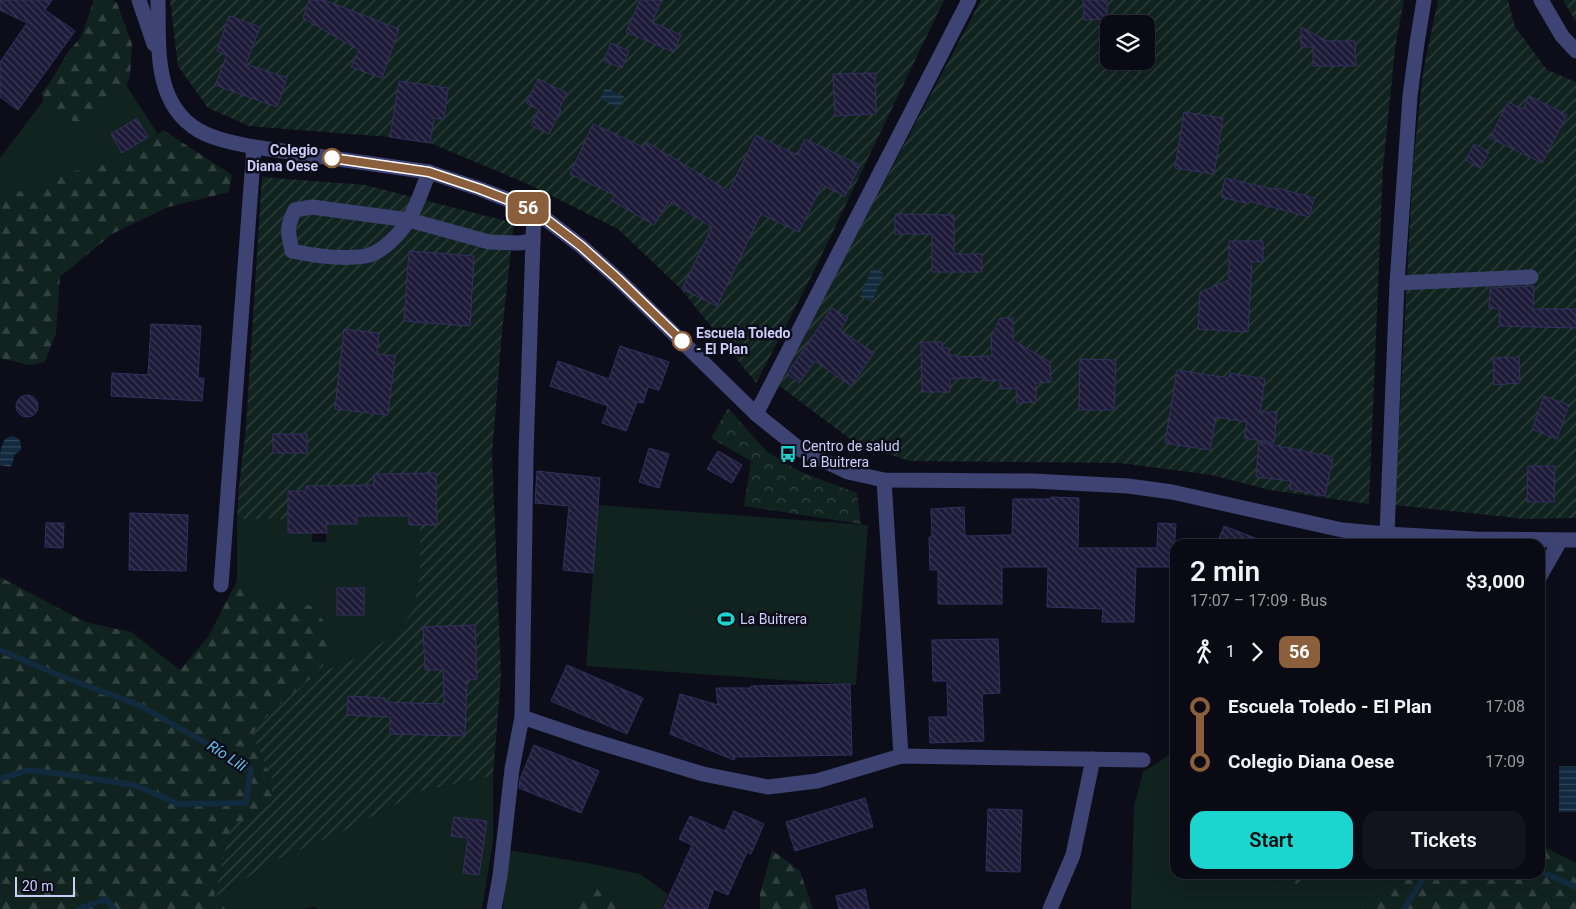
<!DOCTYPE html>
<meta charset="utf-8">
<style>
body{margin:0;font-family:Roboto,sans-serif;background:#13131d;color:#f1f3f6;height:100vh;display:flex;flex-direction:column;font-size:19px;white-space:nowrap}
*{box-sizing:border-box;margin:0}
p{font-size:16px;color:#999aa0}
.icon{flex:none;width:28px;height:28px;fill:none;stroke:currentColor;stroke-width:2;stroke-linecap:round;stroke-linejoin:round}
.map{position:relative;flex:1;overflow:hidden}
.side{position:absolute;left:1170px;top:539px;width:375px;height:340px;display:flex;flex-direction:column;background:#0a0a14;border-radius:15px;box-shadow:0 5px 20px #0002,0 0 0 1px #2a2b34}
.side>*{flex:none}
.badge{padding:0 10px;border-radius:8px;font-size:18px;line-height:32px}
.fabs{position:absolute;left:1100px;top:15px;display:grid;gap:10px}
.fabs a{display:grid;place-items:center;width:55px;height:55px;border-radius:10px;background:#0a0a14;box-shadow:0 5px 20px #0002,0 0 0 1px #2a2b34;font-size:25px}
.scale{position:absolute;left:15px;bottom:12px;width:60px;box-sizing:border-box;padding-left:5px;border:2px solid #cccdf8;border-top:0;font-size:14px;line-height:18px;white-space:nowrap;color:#cccdf8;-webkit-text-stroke:4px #0d0d1a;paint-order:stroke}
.map>.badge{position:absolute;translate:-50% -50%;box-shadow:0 0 0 2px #fff}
.legs{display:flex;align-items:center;gap:8px;height:55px;padding:0 20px;font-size:16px}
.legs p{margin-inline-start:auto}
.head{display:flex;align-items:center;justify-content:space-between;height:85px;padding:0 20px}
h1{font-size:28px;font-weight:600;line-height:38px}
.cta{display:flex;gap:10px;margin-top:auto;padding:10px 20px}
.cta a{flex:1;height:58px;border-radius:15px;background:#1bd5ce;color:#111;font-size:20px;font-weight:600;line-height:58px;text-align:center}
.cta a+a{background:#13131d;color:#f1f3f6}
ul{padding:0 20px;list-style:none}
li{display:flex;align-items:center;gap:18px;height:55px;font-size:19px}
li i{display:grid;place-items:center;width:8px;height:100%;margin:0 6px;background:currentColor}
li i::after{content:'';width:12px;height:12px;margin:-6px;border:4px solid;border-radius:50%;background:#0a0a14}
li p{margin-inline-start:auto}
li:first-child i{background:linear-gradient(#0000 50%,currentColor 0)}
li:last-child i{background:linear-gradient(currentColor 50%,#0000 0)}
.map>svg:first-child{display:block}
</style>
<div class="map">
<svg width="1576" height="909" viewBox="0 0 1576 909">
<defs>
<pattern id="forest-firs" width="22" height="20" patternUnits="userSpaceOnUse" patternTransform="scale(1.25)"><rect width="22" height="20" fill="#11231f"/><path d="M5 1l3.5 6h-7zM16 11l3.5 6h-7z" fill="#324240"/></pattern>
<pattern id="park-crowns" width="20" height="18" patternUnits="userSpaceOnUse" patternTransform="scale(1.25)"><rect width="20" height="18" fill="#11231f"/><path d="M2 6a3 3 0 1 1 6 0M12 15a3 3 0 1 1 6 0" fill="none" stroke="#324240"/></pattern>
<pattern id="garden-furrows" width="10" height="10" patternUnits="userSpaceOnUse" patternTransform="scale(1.25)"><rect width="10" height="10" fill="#11231f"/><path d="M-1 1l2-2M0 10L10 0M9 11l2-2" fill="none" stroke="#324240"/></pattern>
<pattern id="water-rules" width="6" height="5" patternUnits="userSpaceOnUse" patternTransform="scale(1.25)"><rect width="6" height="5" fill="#122a3d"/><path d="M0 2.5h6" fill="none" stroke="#33485a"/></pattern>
<pattern id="building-back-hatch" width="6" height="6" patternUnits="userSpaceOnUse" patternTransform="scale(1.25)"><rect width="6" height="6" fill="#1d1b38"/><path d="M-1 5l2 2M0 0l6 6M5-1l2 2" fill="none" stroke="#3d3b56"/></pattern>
</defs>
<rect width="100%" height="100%" fill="#0d0d1a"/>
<g fill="#11231f">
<path d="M126 85 158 134 134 155 66 173 0 199V158L44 100 47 109 82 123 102 112 122 97Z"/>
<path d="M409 501V525H420V576L412 612 392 637 352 660 315 675 329 659 310 606 293 601 264 596 237 581V519H288L312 533V542H326V524H357V513L374 516H389Z"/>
<path d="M598 505 868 525 856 685 586 666Z"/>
<path d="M1175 751V874H1259L1295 886 1307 874H1401L1393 886 1367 904 1365 909H1131L1134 806 1143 772Z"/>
<path d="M493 776V841L482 909H318L314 907 303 909H226L214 897 278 859 342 832 421 791Z"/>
<path d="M508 850 588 863 640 874 668 894 662 909H503Z"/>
</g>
<g fill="url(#forest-firs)">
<path d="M94 0H112L117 3 132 44 130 76 122 97 102 112 82 123 58 118 47 109 41 93 49 84 68 52 81 37Z"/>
<path d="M163 130 232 175 229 192 168 207 112 234 60 277 56 333 45 362 29 365 0 358V199L66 173 134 155Z"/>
<path d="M0 577 85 622 131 632 180 670 208 637 237 581 264 596 293 601 311 606 326 624 329 659 315 675 272 711 252 734 272 780V802L252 817 231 826 214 897 226 909H0Z"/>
<path d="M1540 845 1576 863V909H1365L1367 904 1393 886 1401 874H1540Z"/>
<path d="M772 850 800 871 813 909H760V894Z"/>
<path d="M1259 874H1307L1295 886Z"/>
<path d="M599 882C613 884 622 894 618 909H578C576 893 583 884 599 882Z"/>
</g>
<path fill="url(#park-crowns)" d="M728 408 767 452 801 472 857 493 861 524 744 506 751 461 711 438Z"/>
<g fill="url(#garden-furrows)" fill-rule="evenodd">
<path d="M170 0H944L811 277 756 383 681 289 618 229 530 185 430 143 390 137 249 126 208 108 178 66Z"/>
<path d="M981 0H1404L1395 49 1383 168 1369 504 1270 490 1212 475 1120 463 909 461 854 442 777 384ZM1109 24H1146V61H1109Z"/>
<path d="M1438 0H1508L1515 27 1547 70 1576 82V518L1525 519 1395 505 1413 165 1423 73Z"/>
<path d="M1563 0H1576V22Z"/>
<path d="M262 177 365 185 514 223 502 332 492 454 501 675 493 776 421 791 342 832 278 859 214 897 231 825 252 817 272 802V780L252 734 272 711 315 675 352 660 392 637 412 612 420 576V525L436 473 374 474V516L357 513 356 486H306V491L288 519H237L239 487 246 427Z"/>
</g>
<g fill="url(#water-rules)">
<path d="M605 88 624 96 619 108 600 99Z"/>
<path d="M872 268 884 273 872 302 860 297Z"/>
<path d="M11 436 18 438 21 443V450L14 455 13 463 10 467 0 465C0 453 0 439 11 436Z"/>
<rect x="1559" y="766" width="17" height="46"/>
</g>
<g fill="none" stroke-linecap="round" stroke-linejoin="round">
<g stroke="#122a3d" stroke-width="6">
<path d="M0 650 58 675 139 705 251 769 246 803 179 804 134 785 70 775 29 770 0 779"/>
<path d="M1540 871 1576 887"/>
<path d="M79 909 106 899 114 909"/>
<path d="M1404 909 1426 874"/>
</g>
</g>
<g fill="url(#building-back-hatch)" stroke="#333061">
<path d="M0 0H52L45 10 75 31 18 110 0 97V62L27 23 0 10Z"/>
<path d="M309 0H324L399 29 382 78 351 67 359 50 303 18Z"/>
<path d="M640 0H662L652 22 681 35 674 52 626 32Z"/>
<path d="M1083 0H1107V19L1084 20Z"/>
<path d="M229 16 260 27 246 64 287 78 277 107 215 85 227 55 217 51Z"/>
<path d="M1301 27 1327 41H1355L1356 66H1313V47H1301Z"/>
<path d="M611 43 629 51 622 68 604 61Z"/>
<path d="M875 73 876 114 835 116 833 74Z"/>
<path d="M538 79 567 93 559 109 561 110 549 134 531 125 539 110 526 103Z"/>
<path d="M399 81 448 88 444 119 434 118 430 143 390 137Z"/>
<path d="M1529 96 1567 115 1542 163 1490 138 1508 102 1523 109Z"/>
<path d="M1184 112 1223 118 1214 174 1175 168Z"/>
<path d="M137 118 148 137 122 153 111 134Z"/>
<path d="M593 124 643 147 646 142 729 191 756 135 797 155 805 139 860 165 845 196 822 185 799 232 761 214 717 306 682 289 712 227 669 201 654 225 611 200 615 195 570 174Z"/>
<path d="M1474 144 1489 152 1480 168 1466 160Z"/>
<path d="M1225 178 1277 190V188L1314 198 1309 217 1249 201V204L1221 197Z"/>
<path d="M895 214 954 215V254H982V272H932V234H895Z"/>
<path d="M1229 241H1263V262H1252L1248 332 1198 329 1200 292 1229 280Z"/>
<path d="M409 251 474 256 470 326 404 321Z"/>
<path d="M1531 286H1534L1533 309H1576V328L1499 326 1500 309 1489 308 1490 288Z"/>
<path d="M832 308 848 318 840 330 874 353 851 386 815 361 799 383 787 374Z"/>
<path d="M1000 318H1013V340L1050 362 1051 382 1036 383V402L1017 403 1016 388 1000 389V380L985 381V377L950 379V392H922L921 342H942V348H949V355H956V357L992 356 991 337Z"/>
<path d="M151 324 201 326 198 378H204L202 401 111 396 112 373 148 375Z"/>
<path d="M344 329 379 333 377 354 395 356 388 415 335 409Z"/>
<path d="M620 346 669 362 659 390 648 387 643 403 637 402 626 431 602 423 608 406 550 386 558 361 609 379Z"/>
<path d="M1519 357 1520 383 1494 385 1493 358Z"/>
<path d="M1080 359 1116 360 1114 410H1079Z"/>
<path d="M1177 370 1229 378 1230 373 1265 379 1260 412H1277L1274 443 1244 438 1247 422 1216 417 1210 450 1165 443Z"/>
<circle cx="27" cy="406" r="11"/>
<path d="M1544 396 1569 405 1557 439 1532 429Z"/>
<rect x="273" y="434" width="34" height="19"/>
<path d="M1259 442 1333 457 1325 496 1290 489 1291 481 1256 477Z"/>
<path d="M649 448 669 454 659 488 639 482Z"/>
<path d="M718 451 742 465 732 483 707 469Z"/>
<path d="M1528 466H1555L1554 502H1527Z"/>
<path d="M537 471 600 478 593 573 563 570 569 506 535 503Z"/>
<path d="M436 473 437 525H409V516H357V524H326L327 533H288V491H306V486L374 485V474Z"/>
<path d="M1051 497 1079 498 1078 548H1157L1158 523 1176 524 1173 567H1136L1134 622H1102L1103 609 1047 607 1048 567H1002V604H938V570H930L929 537H932L931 509 964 507 965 536 1012 535 1013 499H1051Z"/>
<path d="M130 513 188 515 186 571 129 570Z"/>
<path d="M46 523H64L63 548 45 547Z"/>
<path d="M1224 526 1268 543V544H1217Z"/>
<rect x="337" y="588" width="27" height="27"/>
<path d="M475 625 477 679 467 680 465 736 390 734V717L347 715 348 696 385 698V702L444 704 443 670H425L423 627Z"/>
<path d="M998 639 1000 693 982 694 984 741 930 743 929 717H948L947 681H933L932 640Z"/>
<path d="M567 665 643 698 627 734 551 701Z"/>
<path d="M850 684 852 755 735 757 734 760 670 734 680 694 718 705 716 688H751V686Z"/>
<path d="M534 745 599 771 581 813 519 788 520 779Z"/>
<path d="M865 798 873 827 795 851 786 822Z"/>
<path d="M988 809 1022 810 1020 872 986 871Z"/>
<path d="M734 811 764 824 751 854 747 852 728 895 714 889 707 909H663L692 845 679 839 690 816 725 831Z"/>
<path d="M454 817 487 821 479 875 463 873 468 838 451 836Z"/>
<path d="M865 889 869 909H839L836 896Z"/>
</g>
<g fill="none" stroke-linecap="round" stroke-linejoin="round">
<g stroke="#3d4373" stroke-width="15">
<path d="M139 0 154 44"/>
<path d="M158 0C159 46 153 103 198 130 215 140 236 143 254 147L429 172 480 189 534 210 581 246 618 279 756 414 801 450 848 472 884 480 1033 481 1128 486 1172 492 1342 530 1387 534 1476 539 1576 540"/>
<path d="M1541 0 1562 36 1576 51"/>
<path d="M429 172C423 188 417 205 409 219 401 233 382 253 366 256 342 260 315 256 292 251 288 232 286 228 295 210L312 207 409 220 489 242 519 243 533 241"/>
<path d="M1397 283 1531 277"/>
<path d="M756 414 969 0"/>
<path d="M884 480 901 756"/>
<path d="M1387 534 1397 283 1410 96 1417 43 1424 0"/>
<path d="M1540 576 1560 541"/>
<path d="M221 585 254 147"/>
<path d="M522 717 584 738 703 774 768 787 817 781 901 756 1143 760"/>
<path d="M494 909 500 876 512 769 522 717 526 455 534 210"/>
<path d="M1050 909 1073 855 1093 759"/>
</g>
</g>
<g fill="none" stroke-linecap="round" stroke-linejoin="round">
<g stroke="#fff" stroke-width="11">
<path id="line-1" d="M332 158 429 172 480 189 534 210 581 246 618 279 682 341"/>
</g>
<use href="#line-1" stroke="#8b5e3c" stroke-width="8"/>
</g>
<defs>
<g id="bus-bare" transform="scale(1.35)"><path d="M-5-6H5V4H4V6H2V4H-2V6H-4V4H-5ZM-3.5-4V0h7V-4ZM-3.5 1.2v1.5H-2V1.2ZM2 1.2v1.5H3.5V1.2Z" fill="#1bd5ce" stroke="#0d0d1a" stroke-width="2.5" paint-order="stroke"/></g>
<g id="stadium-bare" transform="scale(1.35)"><path d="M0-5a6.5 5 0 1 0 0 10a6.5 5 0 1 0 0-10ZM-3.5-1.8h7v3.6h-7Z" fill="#1bd5ce" stroke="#0d0d1a" stroke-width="2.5" paint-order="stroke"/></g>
</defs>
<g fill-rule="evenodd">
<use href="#bus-bare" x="788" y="454"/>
<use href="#stadium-bare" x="726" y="619"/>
</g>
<g fill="#fff" stroke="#8b5e3c" stroke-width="2.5">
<circle cx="332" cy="158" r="9"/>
<circle cx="682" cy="341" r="9"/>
</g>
<g text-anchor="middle" stroke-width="5" stroke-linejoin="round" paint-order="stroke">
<g font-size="14" font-weight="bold" fill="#cccdf8" stroke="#0d0d1a" text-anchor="end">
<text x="318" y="155">Colegio<tspan x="318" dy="16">Diana Oese</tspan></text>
<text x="696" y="338" text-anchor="start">Escuela Toledo<tspan x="696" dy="16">- El Plan</tspan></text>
</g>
<g font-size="14" fill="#cccdf8" stroke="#0d0d1a" text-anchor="start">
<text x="802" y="451">Centro de salud<tspan x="802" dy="16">La Buitrera</tspan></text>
<text x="740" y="624">La Buitrera</text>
</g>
<g font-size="15" font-style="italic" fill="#67c0ec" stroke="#0d0d1a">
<text transform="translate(227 756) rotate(33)" y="5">Río Lili</text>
</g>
</g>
</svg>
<div class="fabs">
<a><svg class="icon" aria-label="layers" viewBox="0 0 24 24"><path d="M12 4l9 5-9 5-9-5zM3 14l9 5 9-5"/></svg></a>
</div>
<div class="scale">20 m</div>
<b class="badge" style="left:528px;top:208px;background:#8b5e3c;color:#fff">56</b>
<section class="side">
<div class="head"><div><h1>2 min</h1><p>17:07 – 17:09 · Bus</p></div><b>$3,000</b></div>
<div class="legs"><svg class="icon" aria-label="walk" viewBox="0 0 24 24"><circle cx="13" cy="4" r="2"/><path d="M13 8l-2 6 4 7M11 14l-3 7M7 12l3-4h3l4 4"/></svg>1<svg class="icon" aria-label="forward" viewBox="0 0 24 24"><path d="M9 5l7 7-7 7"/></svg><b class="badge" style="background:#8b5e3c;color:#fff">56</b></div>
<ul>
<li><i style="color:#8b5e3c"></i><b>Escuela Toledo - El Plan</b><p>17:08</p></li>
<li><i style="color:#8b5e3c"></i><b>Colegio Diana Oese</b><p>17:09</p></li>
</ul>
<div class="cta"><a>Start</a><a>Tickets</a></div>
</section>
</div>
